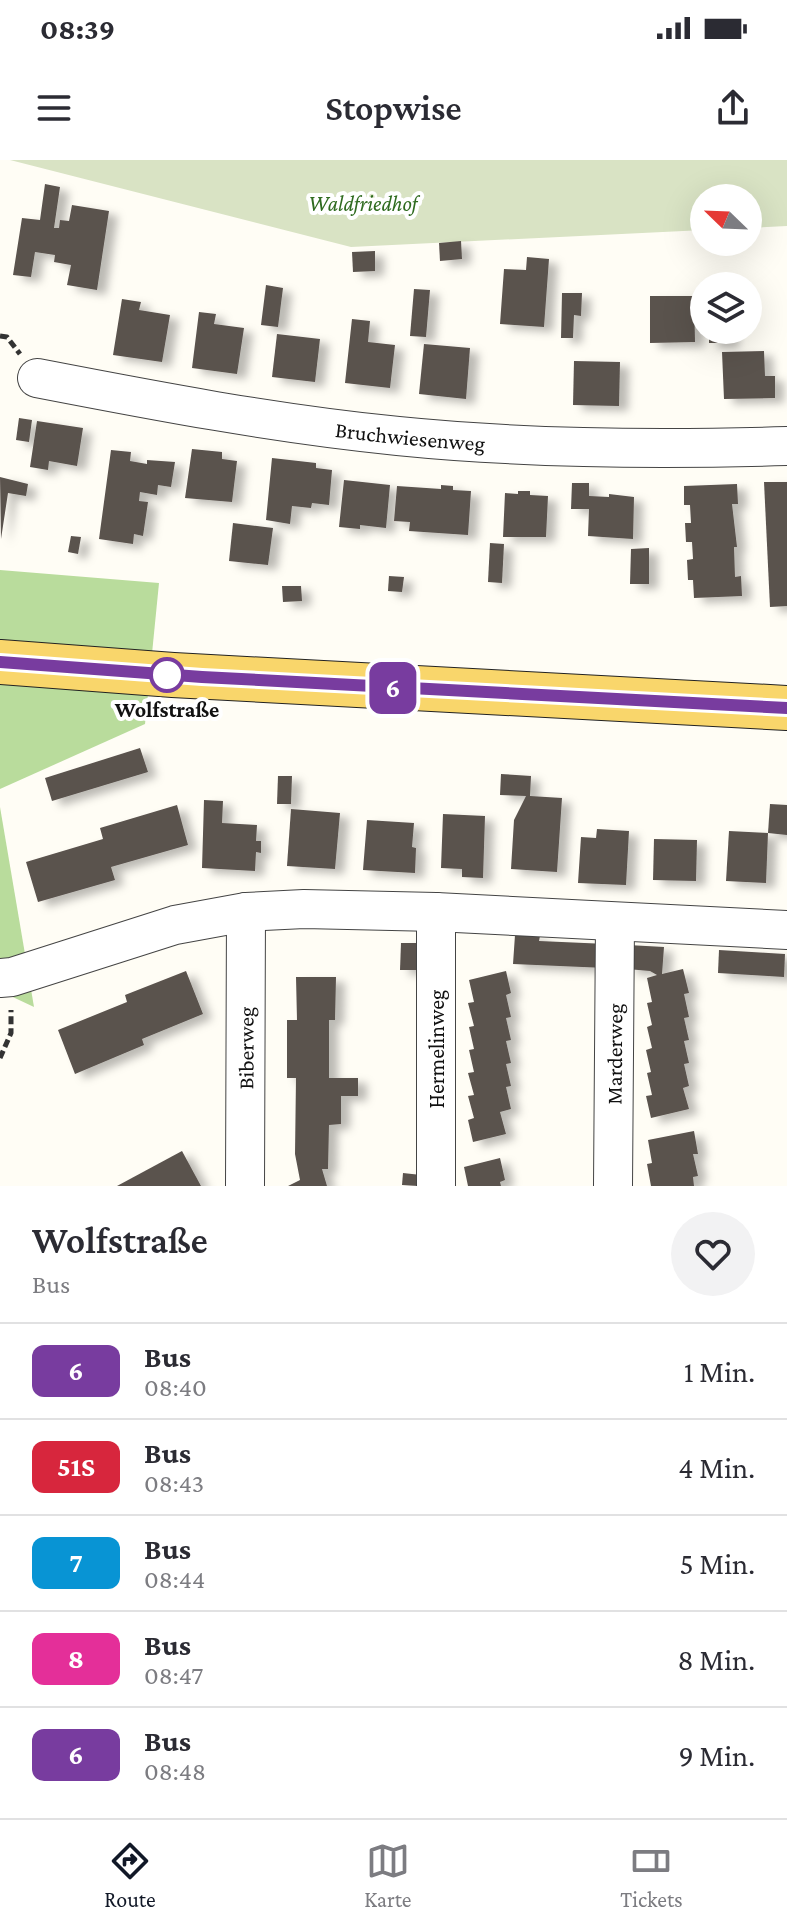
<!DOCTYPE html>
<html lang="de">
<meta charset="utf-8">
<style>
body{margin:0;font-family:"Crimson Pro",serif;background:#f2f2f3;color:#2b2b33;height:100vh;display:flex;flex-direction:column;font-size:30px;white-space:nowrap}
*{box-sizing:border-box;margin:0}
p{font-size:26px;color:#7c7c81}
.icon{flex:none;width:44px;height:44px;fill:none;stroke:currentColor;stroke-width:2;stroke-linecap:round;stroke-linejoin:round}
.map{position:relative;height:1026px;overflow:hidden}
.panel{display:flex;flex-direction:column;background:#fff;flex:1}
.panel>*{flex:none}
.badge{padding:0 16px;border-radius:12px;font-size:28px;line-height:52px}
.needle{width:52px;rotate:293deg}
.buttons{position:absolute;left:690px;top:24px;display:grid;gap:16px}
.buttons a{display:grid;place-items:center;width:72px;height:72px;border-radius:50%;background:#fff;box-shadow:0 8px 32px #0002;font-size:40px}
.map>.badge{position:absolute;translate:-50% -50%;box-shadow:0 0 0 4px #fff}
.round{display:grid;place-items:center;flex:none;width:84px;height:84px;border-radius:42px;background:#f2f2f3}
.overview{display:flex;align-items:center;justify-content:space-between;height:136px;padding:0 32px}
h1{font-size:38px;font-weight:600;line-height:60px}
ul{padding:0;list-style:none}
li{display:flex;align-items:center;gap:24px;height:96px;padding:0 32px;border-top:2px solid #e1e1e2}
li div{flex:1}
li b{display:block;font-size:30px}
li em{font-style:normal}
li .badge{min-width:88px;font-weight:700;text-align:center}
.status{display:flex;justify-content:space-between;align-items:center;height:56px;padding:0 40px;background:#fff;direction:ltr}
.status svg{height:22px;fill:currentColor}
header{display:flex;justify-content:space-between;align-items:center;height:104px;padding:0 32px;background:#fff;font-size:36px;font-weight:600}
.dock{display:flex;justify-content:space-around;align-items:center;height:112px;border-top:2px solid #e1e1e2;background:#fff;font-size:22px;color:#7c7c81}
.dock a{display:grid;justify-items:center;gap:4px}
.dock .selected{color:#111827}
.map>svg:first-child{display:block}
</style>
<div class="status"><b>08:39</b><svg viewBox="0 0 49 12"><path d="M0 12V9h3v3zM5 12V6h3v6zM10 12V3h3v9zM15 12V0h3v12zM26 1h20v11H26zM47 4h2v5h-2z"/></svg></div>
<header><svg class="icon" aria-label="menu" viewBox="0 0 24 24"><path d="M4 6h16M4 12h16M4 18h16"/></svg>Stopwise<svg class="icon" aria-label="share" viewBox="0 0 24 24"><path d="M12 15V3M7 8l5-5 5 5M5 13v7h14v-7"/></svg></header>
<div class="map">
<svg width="787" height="1026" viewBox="0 0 787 1026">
<defs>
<filter id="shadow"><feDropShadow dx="9" dy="5" stdDeviation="4" flood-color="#0004"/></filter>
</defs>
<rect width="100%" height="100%" fill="#fffdf5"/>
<g fill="#b9dc9c">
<path d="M0 410 159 423 145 564 0 629Z"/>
<path d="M0 647 34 847 0 831Z"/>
</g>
<path fill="#d9e3c4" d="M10 0H787V66L748 68V38H704V70L351 87Z"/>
<g fill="#5a524d" filter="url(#shadow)">
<path d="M45 24 60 27 54 68H59L60 60 69 61 72 45 109 51 97 130 67 125 71 105 54 102 55 95 35 92 31 117 13 115 22 58 40 60Z"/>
<path d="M461 81 462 99 440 101 439 83Z"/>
<path d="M375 91V111L353 112 352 92Z"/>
<path d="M527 97 549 99 544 167 500 164 504 109 526 110Z"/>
<path d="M266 125 283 128 278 167 261 165Z"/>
<path d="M414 129 430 130 426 177 410 176Z"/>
<path d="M562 133H582L581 156 574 155 573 178H561Z"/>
<path d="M650 136H694L695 182 650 183Z"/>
<path d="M122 139 141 142 139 150 170 155 162 202 113 195Z"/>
<path d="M199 152 216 154 214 164 244 168 237 214 192 208Z"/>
<path d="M352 159 370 161 368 182 395 185 390 228 345 223Z"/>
<rect x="709" y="170" width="21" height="13"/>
<path d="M277 174 320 179 315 222 272 217Z"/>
<path d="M424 184 470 188 466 239 419 234Z"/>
<path d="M764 191 765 216H775V238L724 239 722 192Z"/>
<path d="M574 201 620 202 619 246 573 245Z"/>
<path d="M19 258 32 260 29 282 16 280Z"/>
<path d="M37 261 83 268 77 306 49 301 48 310 30 307Z"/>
<path d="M192 289 222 292V299L237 301 232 342 185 338Z"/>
<path d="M111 290 131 292 130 301 147 304V300L175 302 171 327 158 325 157 335 140 332 139 341 148 342 143 376 134 374 133 384 99 379Z"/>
<path d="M272 298 316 303V308L332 310 329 345 312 343 311 348 292 346 290 364 266 360Z"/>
<path d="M0 317 28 324 26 336 8 333 1 379Z"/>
<path d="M344 320 390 325 386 368 360 365V369L339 367Z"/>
<path d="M764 322H787V446L770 447Z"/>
<path d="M572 323H589V336L609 337V334L634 337 633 379 588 376 589 349H571Z"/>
<path d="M737 324 738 344H732L737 387H734L735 417 741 416 742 436 694 438 693 420H688L687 400 693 399 692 382H686L685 363H691L690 345H684V326Z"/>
<path d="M441 325 453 326V330L471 331 468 375 409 371 410 362 394 361 397 326 441 329Z"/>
<path d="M518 331H530V335L548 336 546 377H503L505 333 518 334Z"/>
<path d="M233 363 273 368 268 405 229 401Z"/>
<path d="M71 376 81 377 78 394 68 392Z"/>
<path d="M490 383 504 384 502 423 488 422Z"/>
<path d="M649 388V424H630L631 389Z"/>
<path d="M389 416 404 417 402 432 388 431Z"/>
<path d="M282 426H301L302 441 283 442Z"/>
<path d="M140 588 148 612 52 641 45 618Z"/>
<path d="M501 614 531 616 530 636 562 638 557 712 511 709 514 660 526 636 500 635Z"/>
<path d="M278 616H292L291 644H277Z"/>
<path d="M204 640 223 641 222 663 257 665 256 681H261V693L256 692 255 711 202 708Z"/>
<path d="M770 644 787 645V675L768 673Z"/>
<path d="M177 645 188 685 111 707 115 720 38 742 26 702 103 679 100 668Z"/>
<path d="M291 649 340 653 335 709 287 706Z"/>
<path d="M443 654 485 656 483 718 462 717V709L441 708Z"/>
<path d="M367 660 414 663 412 687 416 688 415 713 363 710Z"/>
<path d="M597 669 629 671 626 725 578 723 581 677 596 678Z"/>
<path d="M729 671 768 673 766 723 726 721Z"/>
<path d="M654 679 697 680 696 721 653 720Z"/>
<path d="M515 775 540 776 539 781 607 784 606 808 513 804Z"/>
<path d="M401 783H428V810H400Z"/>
<path d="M628 785 664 787 662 814 683 809 689 833 684 834 689 857 684 858 689 880 684 881 689 903 684 904 689 926 683 928 689 949 651 958 646 936 652 935 647 913 651 912 646 890 652 888 647 867 652 865 647 843 652 842 647 818 657 815 650 811 627 809Z"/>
<path d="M719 790 785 794 784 817 718 813Z"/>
<path d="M186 811 203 854 142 879 144 885 75 914 58 870 127 842 125 835Z"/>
<path d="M506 811 511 833 506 835 511 857 506 858 511 880 506 881 511 903 506 904 511 926 506 927 511 949 500 952 506 974 473 982 468 960 474 958 468 936 474 935 468 913 474 912 469 890 474 889 469 867 474 866 468 843 474 842 469 820Z"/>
<path d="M296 817H336L335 860H329V918H358V936H341V964L329 965 328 1009H322L327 1026H288L300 1020 295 994 296 918H287V860H297Z"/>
<path d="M694 971 698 994H693L698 1016 693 1017 694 1026H651L647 1004 652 1003 648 980Z"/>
<path d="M182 991 201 1026H117Z"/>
<path d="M500 998 505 1020 500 1022 501 1026H468L464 1007Z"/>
<path d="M403 1013 421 1015 419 1026 402 1025Z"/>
</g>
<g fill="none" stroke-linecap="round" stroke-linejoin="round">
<g stroke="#444" stroke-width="40">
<g id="minor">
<path id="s1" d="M37 218C156 241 276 264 398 276 527 289 657 290 787 286"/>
<path d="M0 818 12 817 175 765 246 752 304 749 436 752 787 770"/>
<path id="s2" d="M245 1026 246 752"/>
<path d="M436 1026V752"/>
<path id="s3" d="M613 1026 615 762"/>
</g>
</g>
<g stroke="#222" stroke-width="46">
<path id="major" d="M0 502 173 515 787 548"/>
</g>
<g stroke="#333" stroke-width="5" stroke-dasharray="8 4" stroke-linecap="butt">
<path d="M0 176 7 177 20 194"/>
<path d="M0 898 11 873V850"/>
</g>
<use href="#minor" stroke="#fff" stroke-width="38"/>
<use href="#major" stroke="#f9d66b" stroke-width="44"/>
</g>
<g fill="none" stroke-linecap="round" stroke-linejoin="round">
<g stroke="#fff" stroke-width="18">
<path id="line" d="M0 502 202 517 787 548"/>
</g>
<use href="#line" stroke="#783c9f" stroke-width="12"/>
</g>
<circle fill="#fff" stroke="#783c9f" stroke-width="4" cx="167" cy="515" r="16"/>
<g text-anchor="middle" stroke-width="8" stroke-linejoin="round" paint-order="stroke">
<g font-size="22" font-style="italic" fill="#2f6b1f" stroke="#fff">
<text x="363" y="51">Waldfriedhof</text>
</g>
<g font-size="22" fill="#111" stroke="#fff">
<text dy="8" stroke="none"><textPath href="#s1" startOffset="378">Bruchwiesenweg</textPath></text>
<text dy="8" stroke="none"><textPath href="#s2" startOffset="138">Biberweg</textPath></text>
<text transform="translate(436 889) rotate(-90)" y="8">Hermelinweg</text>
<text dy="8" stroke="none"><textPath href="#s3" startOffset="132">Marderweg</textPath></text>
</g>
<g font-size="22" font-weight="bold" fill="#111" stroke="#fff">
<text x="167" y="557">Wolfstraße</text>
</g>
</g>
</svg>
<div class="buttons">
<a><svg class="needle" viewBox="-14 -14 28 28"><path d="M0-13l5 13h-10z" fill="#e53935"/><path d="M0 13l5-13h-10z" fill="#7c7c81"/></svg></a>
<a><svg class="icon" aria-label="layers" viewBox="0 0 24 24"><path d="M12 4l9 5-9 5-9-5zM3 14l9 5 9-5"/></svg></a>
</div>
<b class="badge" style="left:393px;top:528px;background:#783c9f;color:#fff">6</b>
</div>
<section class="panel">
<div class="overview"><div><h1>Wolfstraße</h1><p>Bus</p></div><a class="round"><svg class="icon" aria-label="heart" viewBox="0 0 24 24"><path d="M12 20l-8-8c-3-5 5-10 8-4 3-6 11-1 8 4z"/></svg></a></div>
<ul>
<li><span class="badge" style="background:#783c9f;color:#fff">6</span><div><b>Bus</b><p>08:40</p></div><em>1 Min.</em></li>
<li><span class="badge" style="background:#d7263d;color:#fff">51S</span><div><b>Bus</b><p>08:43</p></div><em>4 Min.</em></li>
<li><span class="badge" style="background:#0894d4;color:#fff">7</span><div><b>Bus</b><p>08:44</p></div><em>5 Min.</em></li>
<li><span class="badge" style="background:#e42f99;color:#fff">8</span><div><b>Bus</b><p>08:47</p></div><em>8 Min.</em></li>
<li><span class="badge" style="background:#783c9f;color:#fff">6</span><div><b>Bus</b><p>08:48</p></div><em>9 Min.</em></li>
</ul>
</section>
<nav class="dock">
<a class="selected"><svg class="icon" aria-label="directions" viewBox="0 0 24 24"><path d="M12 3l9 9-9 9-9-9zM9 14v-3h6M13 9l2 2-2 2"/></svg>Route</a>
<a><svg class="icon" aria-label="map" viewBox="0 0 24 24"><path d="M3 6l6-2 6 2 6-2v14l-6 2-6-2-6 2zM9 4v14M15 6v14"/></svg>Karte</a>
<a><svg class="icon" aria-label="tickets" viewBox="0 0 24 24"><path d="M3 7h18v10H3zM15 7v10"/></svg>Tickets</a>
</nav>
